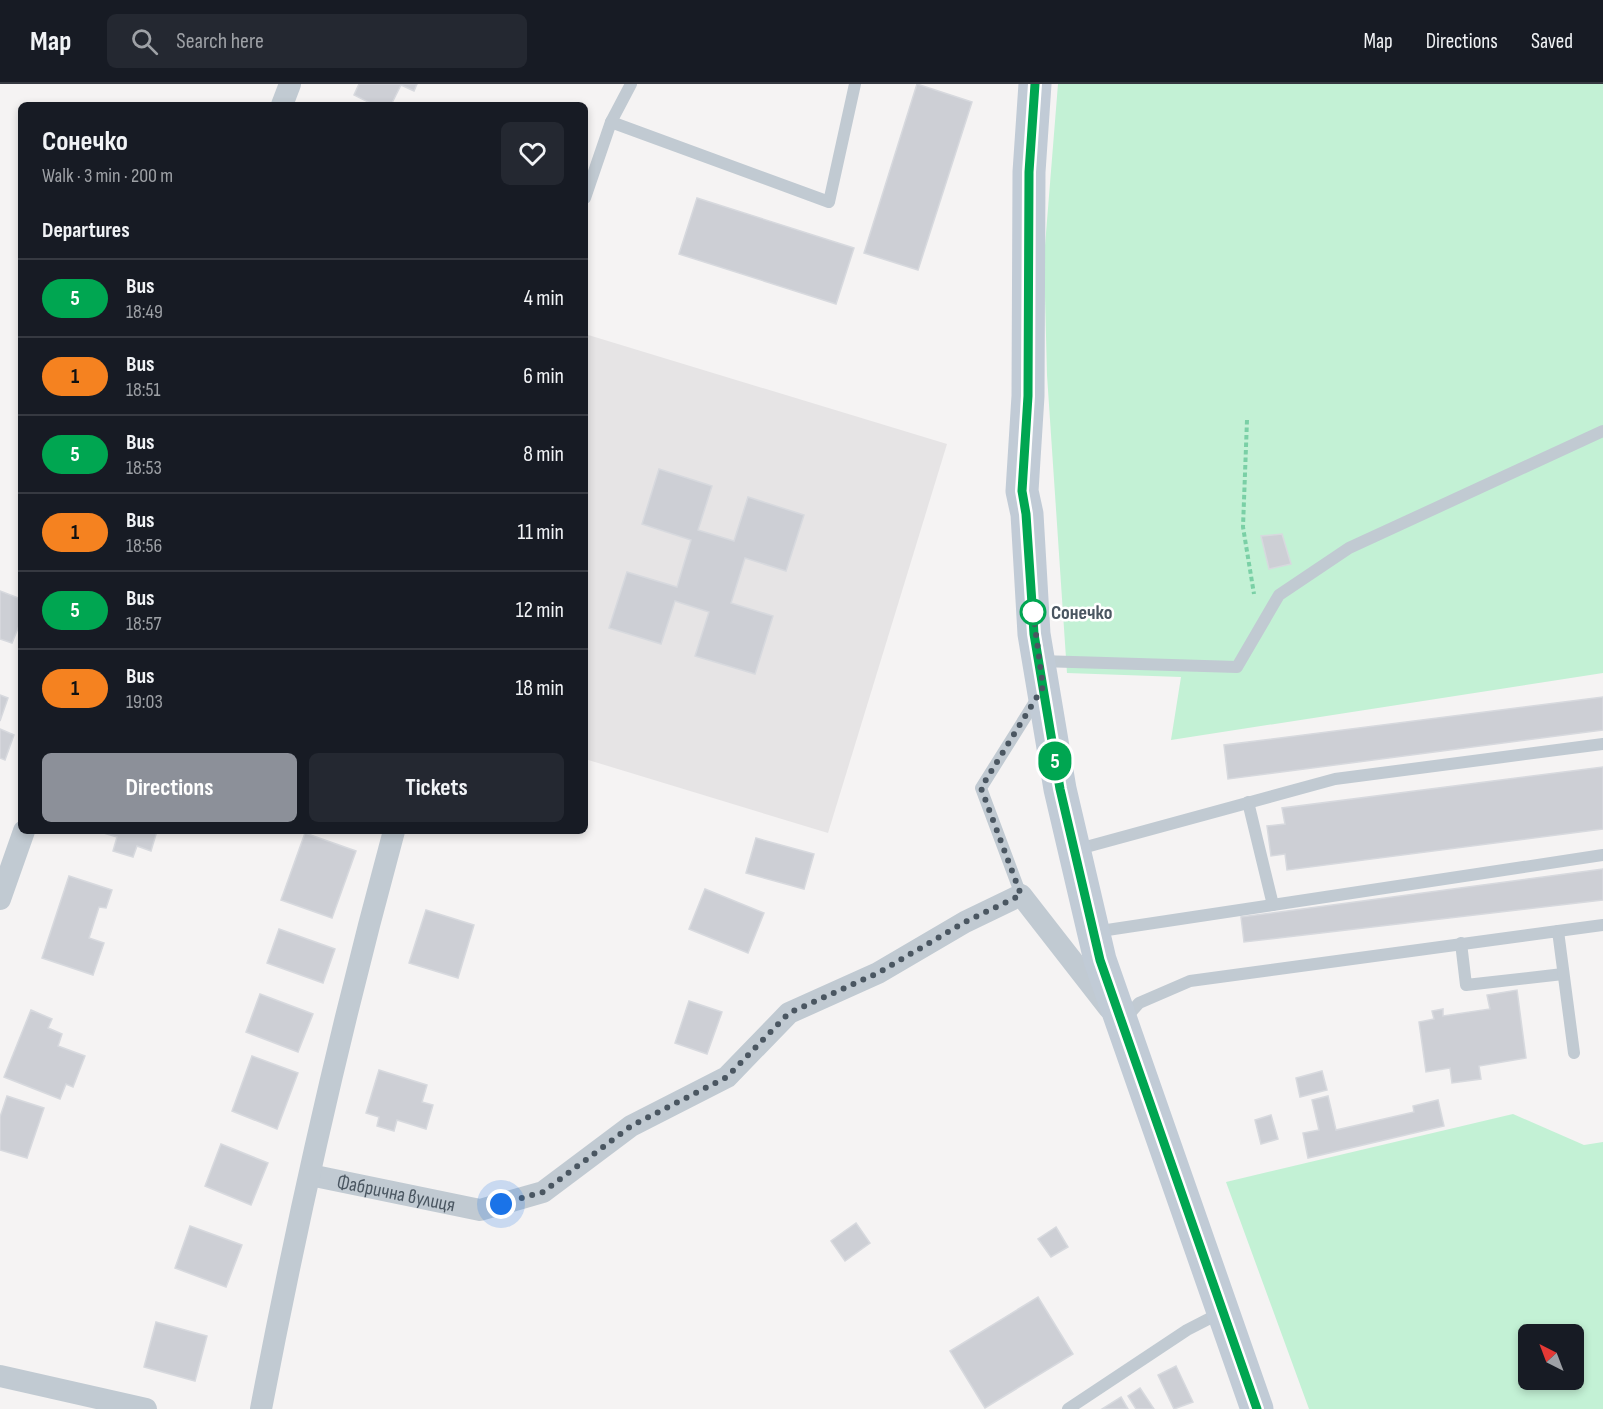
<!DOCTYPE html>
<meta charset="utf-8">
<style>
body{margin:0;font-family:"Sofia Sans Condensed",sans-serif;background:#242831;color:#f1f3f6;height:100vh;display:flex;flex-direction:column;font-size:22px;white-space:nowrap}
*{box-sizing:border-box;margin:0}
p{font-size:20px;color:#9ea1a6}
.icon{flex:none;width:33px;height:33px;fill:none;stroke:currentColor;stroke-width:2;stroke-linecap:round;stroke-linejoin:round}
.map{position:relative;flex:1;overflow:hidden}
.panel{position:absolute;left:18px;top:18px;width:570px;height:732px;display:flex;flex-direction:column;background:#171b24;border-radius:9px;box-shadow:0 3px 9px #0003}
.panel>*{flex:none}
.badge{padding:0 12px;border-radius:20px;font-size:21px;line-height:39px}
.needle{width:39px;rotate:318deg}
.tools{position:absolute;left:1518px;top:1240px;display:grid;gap:12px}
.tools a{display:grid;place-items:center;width:66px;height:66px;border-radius:9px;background:#171b24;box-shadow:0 3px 9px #0003;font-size:30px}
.you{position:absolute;width:30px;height:30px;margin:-15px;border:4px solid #fff;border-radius:50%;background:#1a73e8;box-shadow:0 0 0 9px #1a73e833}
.map>.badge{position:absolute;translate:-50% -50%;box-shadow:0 0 0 3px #fff}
h2{padding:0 24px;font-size:22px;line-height:54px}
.round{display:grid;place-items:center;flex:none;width:63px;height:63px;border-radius:9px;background:#242831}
.headline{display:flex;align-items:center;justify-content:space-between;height:102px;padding:0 24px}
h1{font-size:28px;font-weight:700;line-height:45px}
.button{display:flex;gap:12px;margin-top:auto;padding:12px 24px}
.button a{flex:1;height:69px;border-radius:9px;background:#8c9099;color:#fff;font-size:24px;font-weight:700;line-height:69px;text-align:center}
.button a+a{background:#242831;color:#f1f3f6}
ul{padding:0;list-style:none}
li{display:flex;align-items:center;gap:18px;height:78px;padding:0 24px;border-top:2px solid #363941}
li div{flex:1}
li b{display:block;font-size:22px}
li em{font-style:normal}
li .badge{min-width:66px;font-weight:700;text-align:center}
header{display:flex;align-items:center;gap:36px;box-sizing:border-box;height:84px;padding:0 30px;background:#171b24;border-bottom:2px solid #363941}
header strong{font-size:28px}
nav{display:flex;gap:33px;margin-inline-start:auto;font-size:21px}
.search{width:420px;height:54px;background:#242831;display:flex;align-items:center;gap:15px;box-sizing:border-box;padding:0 21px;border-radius:9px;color:#9ea1a6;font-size:22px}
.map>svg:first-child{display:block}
</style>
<header>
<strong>Map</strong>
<div class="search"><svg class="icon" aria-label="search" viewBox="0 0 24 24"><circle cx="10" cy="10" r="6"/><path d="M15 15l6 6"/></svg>Search here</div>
<nav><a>Map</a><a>Directions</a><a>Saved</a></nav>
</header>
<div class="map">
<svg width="1603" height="1325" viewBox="0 0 1603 1325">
<rect width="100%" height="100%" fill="#f5f3f3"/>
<path fill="#e6e4e5" d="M585 250 947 360 828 749 585 675Z"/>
<g fill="#c3f1d5" fill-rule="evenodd">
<path d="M1058 0H1603V589L1171 656 1181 593 1067 589 1047 291 1044 174Z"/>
<path d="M1513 1030 1584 1061 1603 1058V1325H1309L1226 1098ZM1528 1251H1574V1296H1528Z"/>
</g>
<g fill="#cdcfd5" stroke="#d7d9de" stroke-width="1.5">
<path d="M359 0H417L414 7 401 1 391 21H374L354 11Z"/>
<path d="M917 0 972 18 918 186 864 169Z"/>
<path d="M697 114 854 164 836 220 679 170Z"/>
<path d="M659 385 712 402 698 446 734 457 748 413 804 431 786 487 745 474 731 519 773 532 755 590 695 572 709 528 675 517 661 560 609 544 627 488 677 503 691 456 642 440Z"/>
<path d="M1282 450 1291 480 1269 485 1261 452Z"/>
<path d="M0 507 21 515V537L12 559 0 555Z"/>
<path d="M0 611 8 614 0 637Z"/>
<path d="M1603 613V646L1228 695 1224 661Z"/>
<path d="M0 645 14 651 5 676 0 674Z"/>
<path d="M1603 683V745L1287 786 1285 770 1271 772 1267 742 1285 740 1282 724Z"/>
<path d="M97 747H157L151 767 137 762 133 773 113 767 117 753Z"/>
<path d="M305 749 356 767 332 834 281 816Z"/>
<path d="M756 754 814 770 804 805 746 789Z"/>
<path d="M1603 785V816L1244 858 1241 833Z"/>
<path d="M69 792 112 806 106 824 99 823 89 854 104 859 93 891 42 874Z"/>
<path d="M705 805 764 829 748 869 689 845Z"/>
<path d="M426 826 474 841 458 894 409 879Z"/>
<path d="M279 845 335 865 323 899 267 879Z"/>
<path d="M1517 906 1526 974 1479 982 1481 995 1452 999 1450 984 1426 988 1419 938 1434 935 1432 927 1443 925V932L1490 925 1487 911Z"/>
<path d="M260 910 313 930 298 968 246 948Z"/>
<path d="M689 917 722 928 707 970 675 959Z"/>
<path d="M31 926 52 935 48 944 62 950 58 962 85 972 73 1003 66 1000 60 1015 4 993Z"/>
<path d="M252 972 298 989 277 1045 232 1027Z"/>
<path d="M379 986 427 1001 422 1018 433 1021 426 1045 397 1036 394 1047 377 1042 379 1033 366 1029Z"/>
<path d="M1322 987 1327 1006 1300 1013 1296 994Z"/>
<path d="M7 1012 44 1024 27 1074 0 1066V1033Z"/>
<path d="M1328 1012 1336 1046 1414 1028 1413 1022 1438 1016 1444 1042 1308 1074 1303 1049 1319 1046 1312 1016Z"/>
<path d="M1271 1031 1278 1055 1261 1060 1255 1036Z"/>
<path d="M221 1060 268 1079 251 1121 205 1102Z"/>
<path d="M856 1139 870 1159 845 1177 831 1157Z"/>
<path d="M190 1142 242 1161 226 1203 175 1184Z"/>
<path d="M1056 1143 1068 1163 1051 1173 1038 1155Z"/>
<path d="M1038 1213 1073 1270 985 1324 950 1267Z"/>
<path d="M156 1238 207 1252 195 1297 144 1283Z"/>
<path d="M1176 1282 1193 1318 1174 1325 1158 1291Z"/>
<path d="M1140 1304 1154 1325H1136L1128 1312Z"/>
<path d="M1121 1313 1128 1325H1102Z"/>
</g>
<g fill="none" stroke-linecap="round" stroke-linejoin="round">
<path stroke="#7ad0a6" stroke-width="4" stroke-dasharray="4.5 3" stroke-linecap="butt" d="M1247 336 1243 443 1254 510"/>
<g stroke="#c1cad2" stroke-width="12">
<path d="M611 38 829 118 855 0"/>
<path d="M585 114 611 38 631 0"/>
<path d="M1040 577 1237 583 1279 511 1349 464 1603 347"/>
<path d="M1248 718 1273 821"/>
<path d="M1075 766 1335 695 1603 660"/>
<path d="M1021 811 981 704 1038 613"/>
<path d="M1558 847 1603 841"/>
<path d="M1094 848 1603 771"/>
<path d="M1461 859 1466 901 1563 890"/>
<path d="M1124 936 1139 919 1190 897 1558 847 1574 969"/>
<path d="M1068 1325 1187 1246 1222 1228"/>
</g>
<g stroke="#c1cad2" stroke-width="22">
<path d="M282 21 290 0"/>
<path d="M0 815 24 747"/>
<path id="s1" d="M310 1091 480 1126 543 1108 631 1042 727 993 789 929 878 889 965 838 1021 811 1109 924"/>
<path d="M0 1292 146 1325"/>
<path d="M261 1325C298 1131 342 938 394 747"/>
</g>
<path stroke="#c1cbd6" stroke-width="33" d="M1035 0 1029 88 1028 312 1022 407 1027 430 1034 550 1060 705 1100 876 1257 1325"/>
</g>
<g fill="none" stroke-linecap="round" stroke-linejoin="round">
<g stroke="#fff" stroke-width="14">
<path id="line" d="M1035 0 1029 88 1028 312 1022 407 1026 430 1034 550 1060 705 1100 876 1257 1325"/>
</g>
<use href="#line" stroke="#00a651" stroke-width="9"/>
<path stroke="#4a5661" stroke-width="6" stroke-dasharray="0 10.8" d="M501 1120 543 1108 631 1042 727 993 789 929 878 889 965 838 1021 811 981 704 1043 603 1033 528"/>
</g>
<circle fill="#fff" stroke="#00a651" stroke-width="3" cx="1033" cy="528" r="12"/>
<g text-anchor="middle" stroke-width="5" stroke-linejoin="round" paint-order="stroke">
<g font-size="20" font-weight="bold" fill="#4a5661" stroke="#fff" text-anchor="start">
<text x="1051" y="535">Сонечко</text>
</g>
<g font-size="20" fill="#4a5661" stroke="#fff">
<text dy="7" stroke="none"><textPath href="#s1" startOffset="88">Фабрична вулиця</textPath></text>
</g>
</g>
</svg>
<div class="tools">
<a><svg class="needle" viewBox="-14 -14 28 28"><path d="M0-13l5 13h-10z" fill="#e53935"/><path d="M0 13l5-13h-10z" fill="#9ea1a6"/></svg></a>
</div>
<div class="you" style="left:501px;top:1120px"></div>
<b class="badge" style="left:1055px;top:677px;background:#00a651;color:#fff">5</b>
<section class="panel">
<div class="headline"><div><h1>Сонечко</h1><p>Walk · 3 min · 200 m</p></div><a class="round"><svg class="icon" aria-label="heart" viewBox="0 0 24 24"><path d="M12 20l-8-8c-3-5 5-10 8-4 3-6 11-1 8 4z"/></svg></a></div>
<h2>Departures</h2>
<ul>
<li><span class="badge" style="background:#00a651;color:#fff">5</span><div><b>Bus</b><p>18:49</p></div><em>4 min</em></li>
<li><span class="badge" style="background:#f58220;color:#111">1</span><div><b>Bus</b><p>18:51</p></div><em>6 min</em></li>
<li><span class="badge" style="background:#00a651;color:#fff">5</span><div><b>Bus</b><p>18:53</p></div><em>8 min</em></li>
<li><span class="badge" style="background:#f58220;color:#111">1</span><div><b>Bus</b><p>18:56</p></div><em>11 min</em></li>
<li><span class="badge" style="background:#00a651;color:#fff">5</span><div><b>Bus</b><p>18:57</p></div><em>12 min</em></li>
<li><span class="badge" style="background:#f58220;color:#111">1</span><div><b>Bus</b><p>19:03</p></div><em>18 min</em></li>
</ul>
<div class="button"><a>Directions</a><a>Tickets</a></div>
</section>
</div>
